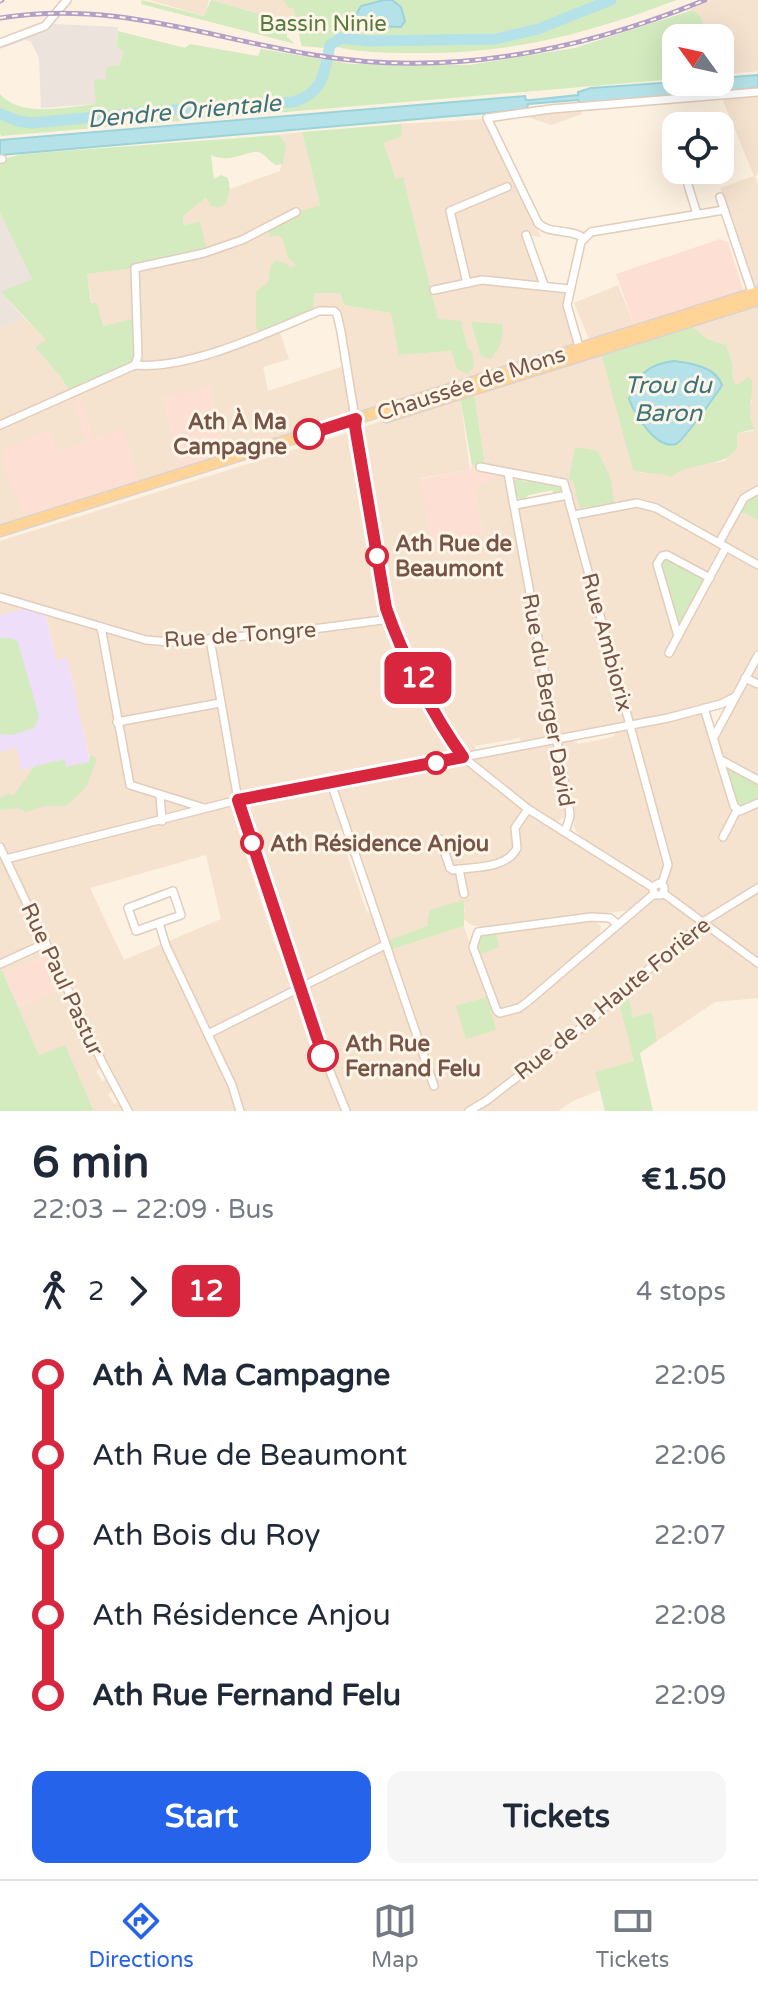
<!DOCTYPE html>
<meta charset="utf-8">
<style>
body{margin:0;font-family:"Varela Round",sans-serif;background:#f6f6f7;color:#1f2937;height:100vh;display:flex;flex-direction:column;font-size:30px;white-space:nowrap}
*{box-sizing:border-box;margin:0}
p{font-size:26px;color:#747a83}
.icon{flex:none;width:44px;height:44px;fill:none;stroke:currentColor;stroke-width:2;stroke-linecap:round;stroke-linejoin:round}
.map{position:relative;height:1111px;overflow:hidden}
.sheet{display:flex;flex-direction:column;background:#fff;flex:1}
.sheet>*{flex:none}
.badge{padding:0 16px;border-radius:12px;font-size:28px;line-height:52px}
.needle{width:52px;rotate:303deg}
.buttons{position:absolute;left:662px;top:24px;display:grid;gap:16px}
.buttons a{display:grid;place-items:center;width:72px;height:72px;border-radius:16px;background:#fff;box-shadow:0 8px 32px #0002;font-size:40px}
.map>.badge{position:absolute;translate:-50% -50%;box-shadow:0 0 0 4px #fff}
.legs{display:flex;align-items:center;gap:12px;height:88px;padding:0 32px;font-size:26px}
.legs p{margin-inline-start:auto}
.head{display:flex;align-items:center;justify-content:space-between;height:136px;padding:0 32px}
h1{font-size:44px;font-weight:800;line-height:60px}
.cta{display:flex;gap:16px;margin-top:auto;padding:16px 32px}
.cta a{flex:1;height:92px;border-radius:16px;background:#2563eb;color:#fff;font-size:32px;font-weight:800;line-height:92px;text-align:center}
.cta a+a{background:#f6f6f7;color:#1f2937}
ul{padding:0 32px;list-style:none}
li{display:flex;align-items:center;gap:28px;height:80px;font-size:30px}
li i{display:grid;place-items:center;width:12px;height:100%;margin:0 10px;background:currentColor}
li i::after{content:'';width:20px;height:20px;margin:-10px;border:6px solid;border-radius:50%;background:#fff}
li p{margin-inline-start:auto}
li:first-child i{background:linear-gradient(#0000 50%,currentColor 0)}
li:last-child i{background:linear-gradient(currentColor 50%,#0000 0)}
.tabs{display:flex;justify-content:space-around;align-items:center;height:112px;border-top:2px solid #e0e1e3;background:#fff;font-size:22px;color:#747a83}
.tabs a{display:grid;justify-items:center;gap:4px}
.tabs .selected{color:#2563eb}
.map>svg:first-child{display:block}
</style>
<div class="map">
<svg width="758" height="1111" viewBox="0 0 758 1111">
<rect width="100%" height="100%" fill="#fdf1e1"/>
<g fill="#f5e2cf" fill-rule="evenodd">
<path d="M149 0H209L205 16Z"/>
<path d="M211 0H283L293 8 299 25Z"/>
<path d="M711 0H758V71L720 75V38H707L701 17 693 10 685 11Z"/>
<path d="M758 93V174L755 176 758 184V289L753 290 720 188 754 176 721 96Z"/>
<path d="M581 107 582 114 551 125 528 117 527 111Z"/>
<path d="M485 119 541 237 529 235 545 283 557 284 555 291 565 294 563 307 575 345 226 457 209 388 164 397 181 471 138 484 123 429 92 440 86 416 74 392 137 319 103 326 97 304H92L87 274 135 268 203 234 199 221 184 225 183 215 206 196 226 204 230 189 280 171 286 144 279 135 302 132 320 205 277 235 282 238 288 258 298 265 264 285 289 359 263 367 268 391 347 365 337 314H312L315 292 340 293 344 305 391 313 400 355 451 351 457 369 468 349 461 322 438 319 404 179H396L382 143 401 136V124ZM471 322 503 332 495 355H481Z"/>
<path d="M618 285 635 327 590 341 574 303Z"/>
<path d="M758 304V490L738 509 758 520V780L722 760 734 806 758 803V998L715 1002 657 1041 652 1012 632 1017 628 996 619 1003 634 1061 595 1072 600 1090 573 1101 558 1111H94L65 1046 39 1055 18 1007 66 986 51 953 4 974 0 971V752L18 746 21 770 65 759 90 761 67 658 56 660 46 617 21 610 0 615V541L351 432 381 584 360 428 460 397 470 470 420 478 482 534 475 488 490 481 479 465 485 463 474 393 601 353 640 473 653 471 661 473 725 461 737 439V433L754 431 749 411 752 401 741 383 737 385 733 381 732 363 726 345 707 339 690 325ZM509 473 564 483 568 494 515 504ZM734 698 714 736 705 709ZM618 729 613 737 578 744 572 738ZM520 738 522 747 476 755 475 746ZM571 807 575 829 583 840 556 823 566 815 567 808ZM346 828 371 912 367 913 339 831ZM252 844 285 949 278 952 243 847ZM206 855 221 919 124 960 90 888ZM465 908 463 918 471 925 484 927 481 954 478 945 471 947 464 926 388 951 385 942 427 926ZM630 910 599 936 601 926 592 920 591 915ZM104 1066 121 1099 114 1104 108 1094 113 1091 106 1080 102 1081 96 1071Z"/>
<path d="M23 317 47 340 35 347 65 382 81 419 86 443 55 452 50 430 1 456 26 517 0 525V329Z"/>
</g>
<g fill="#fedfd4">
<path d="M720 239 728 242 744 293 635 327 616 274Z"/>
<path d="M209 388 226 457 181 471 164 396Z"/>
<path d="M74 392 86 416 92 440 123 428 138 484 26 517 0 456 6 454 4 449 50 429 55 452 86 443 81 419 70 394Z"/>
<path d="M479 465 495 473 490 481 475 488 482 534 432 543 420 479 470 470 472 466Z"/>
<path d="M51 953 66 986 18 1007 4 974Z"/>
</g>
<g fill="#ece3dd">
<path d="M54 24 118 27 117 46 124 52 119 65 114 67 106 80 96 104 41 108 39 58 31 42 25 40 0 49V43Z"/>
<path d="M0 213 32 279 2 293 23 317 0 329Z"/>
</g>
<path fill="#eedef9" d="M28 605 48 610 46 618 56 660 67 658 90 762 66 767 64 759 21 770 17 747 0 752V615L21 610Z"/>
<g fill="#d3ebbf" fill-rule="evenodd">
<path d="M142 0 204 16 211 0 291 23 287 30V37L295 44 141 4Z"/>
<path d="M283 0H677C586 34 513 54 415 53 387 53 357 53 330 45L323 48 302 46C298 34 298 22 293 8L288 7Z"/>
<path d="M693 10 701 17 707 38H676V79L1 136 0 133V94C20 118 67 107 96 104L94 79 106 80V67L119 65 124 52 117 46 118 31 185 48 190 44 258 56 261 49 351 64 469 65 575 48Z"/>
<path d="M401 124 402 136 383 143 396 179 403 177 404 179 438 319 461 321 468 349 472 352 474 367 467 374 457 369 451 351 399 355 391 313 344 305 340 293H315L312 314 263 334 256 328V292L268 282 271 265 275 261 284 262 290 268 297 265 288 258 282 238 277 235 270 237 267 230 290 214 320 205 302 132Z"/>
<path d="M279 135 286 144 283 164 276 165C270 162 266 156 261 153 251 148 230 165 211 155L214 179 221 175 228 178 230 189 226 204 219 207 211 206 206 197 183 216 184 225 200 221 207 252 135 268 87 274 91 303H97L103 326 137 318V360L71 393 60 376 35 347 46 340 1 292 32 279 0 213V160L22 154Z"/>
<path d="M471 322 502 324C504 336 500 351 490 359L481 356Z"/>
<path d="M690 325 707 339 726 345 732 363 733 381 737 385 749 377 752 380C754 397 745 414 755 429L737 433V448C721 470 692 460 671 477 658 472 645 474 633 470L601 353ZM721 380C721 405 688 419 681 441L667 444 658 440 634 413Z"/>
<path d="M474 393 485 464 472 466 460 397Z"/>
<path d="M575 447 597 451 610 476 614 503 580 508 573 481 569 480Z"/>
<path d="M517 478H521L522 481 557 484 562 489 559 494 552 495 553 490 529 495 522 501 516 496 513 482Z"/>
<path d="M758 490V520L737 509 744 498Z"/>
<path d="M662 556 710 578 687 611 690 614 681 626 671 614 675 608 669 587 663 584 659 559Z"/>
<path d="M0 638H11L18 642 39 717 34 728 12 735 0 734Z"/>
<path d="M91 755 97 759 86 787 66 806H44L26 812 18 808 0 810V798L7 794 14 795 35 766 65 759 66 767 89 762Z"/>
<path d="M732 765 758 780V803L740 811C734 797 719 777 732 765Z"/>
<path d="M464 900V926L387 951 384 942 427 926 430 910Z"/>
<path d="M495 930 499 947 481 954 478 944 479 937Z"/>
<path d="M2 970 39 1055 65 1045 94 1111H0V971Z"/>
<path d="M628 995 633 1017 652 1012 657 1041 640 1053 653 1111H605L595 1072 634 1061 619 1003Z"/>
<path d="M487 997 496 1030 466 1039 456 1006Z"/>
</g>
<g fill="#b5e2e8" stroke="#9ad3da" stroke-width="2">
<path d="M384 0H392L401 7 405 21 401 27 350 25 361 6Z"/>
<path d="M758 75V88L580 104 578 100 528 104 527 109 488 113 0 155V140L501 98 525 96 526 100H531L578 95V92L591 88 676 82H720V78Z"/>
<path d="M674 361C691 363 716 367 722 385 717 394 681 443 676 444 656 450 634 413 629 399 637 375 648 364 674 361Z"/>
</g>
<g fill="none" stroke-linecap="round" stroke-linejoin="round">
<path stroke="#b5e2e8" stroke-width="11" d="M0 114 18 121 32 123 159 111 293 102C324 92 324 74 330 45L341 38 370 41 496 39 538 29 611 0"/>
<g stroke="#e2cdbc" stroke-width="10">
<g id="minor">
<path d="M0 43 45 26 67 0"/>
<path d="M0 159H2"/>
<path d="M688 185 697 214"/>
<path d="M720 197 753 295"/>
<path d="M526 235 544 285"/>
<path d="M584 238C570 228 550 235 538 223L487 118 551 109 758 92"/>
<path d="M467 283 450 211 507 187"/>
<path d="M434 290 482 280 570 289"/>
<path d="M580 350 567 305 581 242 591 232 724 210"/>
<path d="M135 365 138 356 135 268 204 253 242 240 296 212"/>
<path d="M0 425 135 365C189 370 269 332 319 311H334L337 314 341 332 386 608 392 627 435 711 463 757 528 809 652 887 655 895H661L664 891V887L660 883 652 887"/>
<path d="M480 467 564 483 668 865 662 883"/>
<path d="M508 473 569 807 570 816 565 832"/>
<path d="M515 505 568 495"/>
<path d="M574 515 637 503 656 508 758 565"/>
<path d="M719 543 744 498 758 490"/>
<path d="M710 578 667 555 662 556 657 564 678 636 726 547"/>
<path d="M0 597 146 640 170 642 210 639 290 632 390 619"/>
<path d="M101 627 130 785 204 808"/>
<path d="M210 639 238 800 314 1032 346 1111"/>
<path d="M669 653 678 636"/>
<path d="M745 678 758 684"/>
<path d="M704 708 734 806 740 811 758 803"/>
<path d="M117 722 220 703"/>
<path d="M714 737 758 655"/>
<path d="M721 760 758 780"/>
<path d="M331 783 434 1086"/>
<path d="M160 795 162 821"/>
<path d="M723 837 737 810"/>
<path d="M440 839 450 868 453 870C473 867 507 869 517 848L515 828 528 809"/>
<path d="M0 847 104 1066 128 1111"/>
<path d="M6 859 238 800 668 718 721 704 735 697"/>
<path d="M459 869 464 894"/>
<path d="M173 891 181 915 136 931 128 908Z"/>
<path d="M663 893 758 963"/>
<path d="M159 923 166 946 232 1085 240 1111"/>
<path d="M617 924 610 918 591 917 478 932 473 947 497 1011 500 1013 519 1008 526 1003 654 894"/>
<path d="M0 964 46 943"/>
<path d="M208 1034 385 945"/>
<path d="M469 1111 486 1101 581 1028 703 922 758 888"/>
</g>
</g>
<g stroke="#dbd3cf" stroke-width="13">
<g id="primary">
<path d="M386 417 758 300"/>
<path d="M0 531 758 292"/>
</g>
</g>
<use href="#minor" stroke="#fff" stroke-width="7"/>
<use href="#primary" stroke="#ffd496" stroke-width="10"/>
<g stroke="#b3a0c7" stroke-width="5">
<g id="rail">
<path d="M0 1 2 0"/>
<path d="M0 18C112 0 205 37 314 55 448 78 581 51 705 0"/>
</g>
</g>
<use href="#rail" stroke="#fff5e8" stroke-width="2" stroke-dasharray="6" stroke-linecap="butt"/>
</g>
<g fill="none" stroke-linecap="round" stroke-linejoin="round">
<g stroke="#fff" stroke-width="18">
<path id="line-1" d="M309 434 356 419 355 426 386 608C402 655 434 717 463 757L238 800 323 1056"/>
</g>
<use href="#line-1" stroke="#d7263d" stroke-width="12"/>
</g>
<g fill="#fff" stroke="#d7263d" stroke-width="4">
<circle cx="309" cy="434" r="14"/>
<circle cx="377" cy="556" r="10"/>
<circle cx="436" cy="763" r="10"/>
<circle cx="252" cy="843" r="10"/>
<circle cx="323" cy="1056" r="14"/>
</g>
<g text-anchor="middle" stroke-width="6" stroke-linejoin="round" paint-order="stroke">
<g font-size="22" fill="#537c3e" stroke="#fff5e8">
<text x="323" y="31">Bassin Ninie</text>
</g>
<g font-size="22" fill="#765547" stroke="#fff5e8">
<text transform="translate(471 383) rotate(-18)" y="8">Chaussée de Mons</text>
<text transform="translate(240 634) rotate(-4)" y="8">Rue de Tongre</text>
<text transform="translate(608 642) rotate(75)" y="8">Rue Ambiorix</text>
<text transform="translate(549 700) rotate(80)" y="8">Rue du Berger David</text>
<text transform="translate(63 979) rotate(65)" y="8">Rue Paul Pastur</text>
<text transform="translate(612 998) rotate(-39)" y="8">Rue de la Haute Forière</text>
</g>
<g font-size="22" font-weight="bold" fill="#765547" stroke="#fff5e8" text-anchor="start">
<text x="287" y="429" text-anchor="end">Ath À Ma<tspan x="287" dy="25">Campagne</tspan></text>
<text x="395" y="551">Ath Rue de<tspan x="395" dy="25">Beaumont</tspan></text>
<text x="270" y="851">Ath Résidence Anjou</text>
<text x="345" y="1051">Ath Rue<tspan x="345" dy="25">Fernand Felu</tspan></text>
</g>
<g font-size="24" font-style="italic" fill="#3a747c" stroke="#fff5e8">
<text transform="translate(184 111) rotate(-5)" y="8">Dendre Orientale</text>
<text x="668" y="393">Trou du<tspan x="668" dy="28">Baron</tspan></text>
</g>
</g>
</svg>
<div class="buttons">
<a><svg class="needle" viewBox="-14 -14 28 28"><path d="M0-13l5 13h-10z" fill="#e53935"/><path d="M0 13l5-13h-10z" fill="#747a83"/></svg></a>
<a><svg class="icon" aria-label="locate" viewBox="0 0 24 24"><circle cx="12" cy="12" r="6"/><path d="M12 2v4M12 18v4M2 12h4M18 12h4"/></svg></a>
</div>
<b class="badge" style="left:418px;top:678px;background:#d7263d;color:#fff">12</b>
</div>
<section class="sheet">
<div class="head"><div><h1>6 min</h1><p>22:03 – 22:09 · Bus</p></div><b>€1.50</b></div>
<div class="legs"><svg class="icon" aria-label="walk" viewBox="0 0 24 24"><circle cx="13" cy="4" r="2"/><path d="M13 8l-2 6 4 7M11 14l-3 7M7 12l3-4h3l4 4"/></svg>2<svg class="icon" aria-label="forward" viewBox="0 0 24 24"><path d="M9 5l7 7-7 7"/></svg><b class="badge" style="background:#d7263d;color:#fff">12</b><p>4 stops</p></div>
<ul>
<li><i style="color:#d7263d"></i><b>Ath À Ma Campagne</b><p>22:05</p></li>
<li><i style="color:#d7263d"></i><span>Ath Rue de Beaumont</span><p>22:06</p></li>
<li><i style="color:#d7263d"></i><span>Ath Bois du Roy</span><p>22:07</p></li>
<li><i style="color:#d7263d"></i><span>Ath Résidence Anjou</span><p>22:08</p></li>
<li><i style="color:#d7263d"></i><b>Ath Rue Fernand Felu</b><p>22:09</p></li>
</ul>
<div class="cta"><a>Start</a><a>Tickets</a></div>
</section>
<nav class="tabs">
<a class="selected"><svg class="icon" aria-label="directions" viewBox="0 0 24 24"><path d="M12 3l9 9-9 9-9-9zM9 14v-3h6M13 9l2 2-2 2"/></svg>Directions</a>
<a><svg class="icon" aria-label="map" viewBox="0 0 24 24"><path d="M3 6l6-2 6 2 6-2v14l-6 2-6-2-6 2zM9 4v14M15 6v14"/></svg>Map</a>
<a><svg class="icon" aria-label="tickets" viewBox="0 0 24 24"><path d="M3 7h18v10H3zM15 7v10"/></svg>Tickets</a>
</nav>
